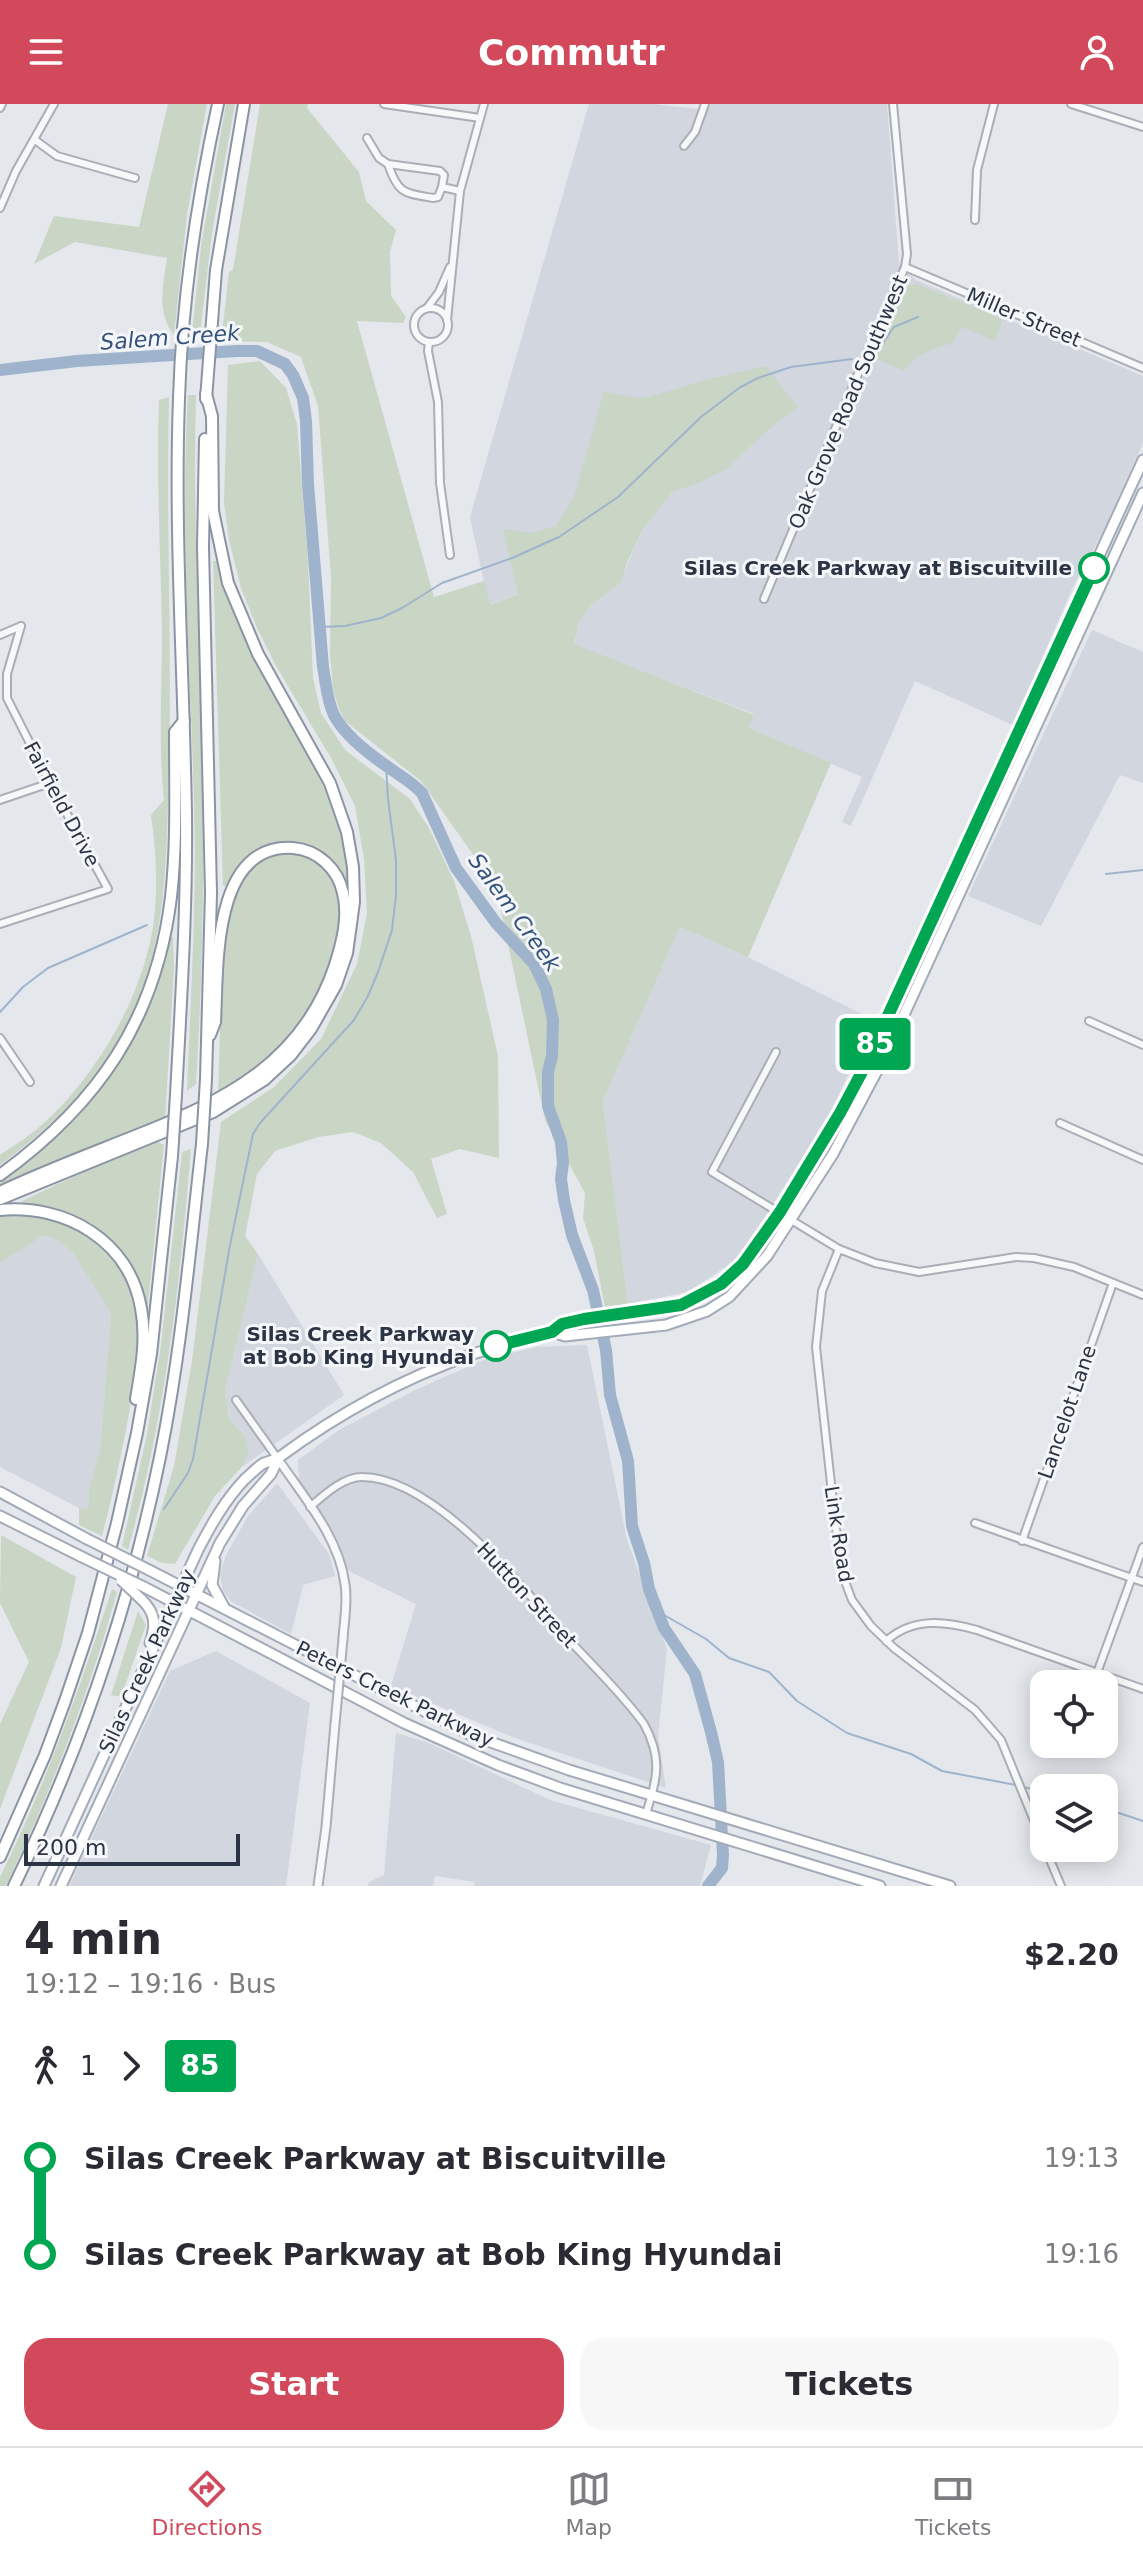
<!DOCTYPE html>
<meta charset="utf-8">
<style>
body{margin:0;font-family:"DejaVu Sans",sans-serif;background:#f7f7f7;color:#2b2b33;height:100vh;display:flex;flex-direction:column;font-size:30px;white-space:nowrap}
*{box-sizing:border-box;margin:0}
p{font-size:26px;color:#7c7c81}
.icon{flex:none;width:44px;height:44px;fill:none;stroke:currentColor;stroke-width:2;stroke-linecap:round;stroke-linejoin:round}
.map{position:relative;height:1782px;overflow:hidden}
.drawer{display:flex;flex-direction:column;background:#fff;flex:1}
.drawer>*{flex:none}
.badge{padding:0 16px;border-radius:6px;font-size:28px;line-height:52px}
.controls{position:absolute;left:1030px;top:1566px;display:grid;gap:16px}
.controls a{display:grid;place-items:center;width:88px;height:88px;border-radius:16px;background:#fff;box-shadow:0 4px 20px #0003;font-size:40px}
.scale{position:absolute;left:24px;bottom:20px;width:216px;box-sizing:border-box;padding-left:8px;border:4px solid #2b3445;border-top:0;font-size:22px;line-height:28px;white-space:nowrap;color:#2b3445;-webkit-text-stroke:6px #f4f6f9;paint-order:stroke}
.map>.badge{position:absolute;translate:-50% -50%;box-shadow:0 0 0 4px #fff}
.legs{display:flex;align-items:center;gap:12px;height:88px;padding:0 24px;font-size:26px}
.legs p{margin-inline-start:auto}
.summary{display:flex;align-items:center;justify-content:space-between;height:136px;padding:0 24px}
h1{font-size:44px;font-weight:700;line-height:60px}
.button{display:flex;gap:16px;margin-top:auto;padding:16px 24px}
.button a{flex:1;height:92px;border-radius:24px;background:#d1495b;color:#fff;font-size:32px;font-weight:700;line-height:92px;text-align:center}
.button a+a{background:#f7f7f7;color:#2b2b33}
ul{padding:0 24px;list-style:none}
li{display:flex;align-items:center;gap:28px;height:96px;font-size:30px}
li i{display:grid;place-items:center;width:12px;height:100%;margin:0 10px;background:currentColor}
li i::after{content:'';width:20px;height:20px;margin:-10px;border:6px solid;border-radius:50%;background:#fff}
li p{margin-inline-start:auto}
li:first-child i{background:linear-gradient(#0000 50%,currentColor 0)}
li:last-child i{background:linear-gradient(currentColor 50%,#0000 0)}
header{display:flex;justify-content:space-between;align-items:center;height:104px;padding:0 24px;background:#d1495b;color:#fff;font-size:36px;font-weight:700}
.dock{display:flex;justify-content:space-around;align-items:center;height:112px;border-top:2px solid #e1e1e2;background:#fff;font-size:22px;color:#7c7c81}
.dock a{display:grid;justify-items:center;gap:4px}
.dock .selected{color:#d1495b}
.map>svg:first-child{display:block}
</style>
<header><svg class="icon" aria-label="menu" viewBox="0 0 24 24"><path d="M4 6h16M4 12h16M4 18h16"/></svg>Commutr<svg class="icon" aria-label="person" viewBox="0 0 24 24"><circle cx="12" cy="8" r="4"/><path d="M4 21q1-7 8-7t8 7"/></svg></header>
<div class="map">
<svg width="1143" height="1782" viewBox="0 0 1143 1782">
<rect width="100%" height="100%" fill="#e4e7ec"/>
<g fill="#d2d6de">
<path d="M589 0H652L708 6 711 0H887L899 160 916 176 1143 272V339L1105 424 1073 483 1013 621 915 577 851 722 842 718 862 673 749 624 754 610 574 541 579 518 591 501 622 478 628 459 643 425 652 413 525 487 489 501 470 413Z"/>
<path d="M1092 526 1143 548V679L1120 671 1041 822 968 792Z"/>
<path d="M680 823 748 853 874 916 825 1020 737 1155 688 1188 628 1200 603 997Z"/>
<path d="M47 1132 60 1138 73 1149 111 1209 100 1346 89 1385V1402L86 1405 79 1404 0 1363V1159L37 1135Z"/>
<path d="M258 1150 344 1291 242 1363 249 1348 244 1331 229 1315 225 1288Z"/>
<path d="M587 1241 627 1436 667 1545 658 1632 666 1684 515 1634 391 1582 416 1500 349 1467 326 1416 299 1376 298 1356 339 1326 415 1286 486 1255 537 1243Z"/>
<path d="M277 1379 329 1450 335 1472 303 1481 291 1530 232 1498 223 1487 220 1470 226 1451 248 1412Z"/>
<path d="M216 1547 310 1599 286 1782H69L170 1567Z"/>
<path d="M396 1629 429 1639 550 1696 711 1741 700 1782H474L475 1778 435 1772 433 1782H368L369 1778 384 1771Z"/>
</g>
<g fill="#c9d6c5">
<path d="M168 0H207L187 111 174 231C156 208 163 181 167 154L75 138 34 160 54 112 139 123Z"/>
<path d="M226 0H235L212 129 200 230H192L201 142Z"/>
<path d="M260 0H308L307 4 359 68 366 97 396 126 390 148 391 192 406 213 403 219 357 217 434 493 484 477 490 501 518 490 503 425 532 429 556 422 575 390 604 287 635 294 649 293 709 275 766 262 798 303 769 325 726 365 700 378 672 388 643 425 627 459 622 478 591 501 579 518 574 540 754 611 749 624 831 659 748 853 680 823 603 997 628 1200 605 1204 594 1147 583 1114 585 1089 545 1016 496 783 421 677 345 617 338 602 333 585 330 550 331 473 318 302 301 253 267 238 228 237 222 230 229 168 233 166Z"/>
<path d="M917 180 1003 215 995 237 962 223 953 239C932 245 918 249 904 267L872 253 908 181Z"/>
<path d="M260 257 286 284 297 320 308 457 313 574 321 609 345 646 410 695 429 724 454 777 471 832 498 952 499 1054 460 1045 431 1055 447 1110 437 1114 413 1068 381 1039 353 1028 318 1033 275 1047 257 1070 245 1132 258 1150 225 1288 229 1315 244 1331 249 1348 242 1363 215 1392 175 1460 162 1459 147 1452 174 1362 192 1257 221 1018 274 983 321 935 357 860 367 809 364 755 355 702 331 654 276 562 257 524 241 484 229 436 224 399 228 261Z"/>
<path d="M188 291H196C192 435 203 579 203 724 204 809 201 894 196 980L187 987C190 907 195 826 195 745 193 594 179 442 188 291Z"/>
<path d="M169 293C166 418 172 543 169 669 166 755 168 832 131 912 100 978 56 1019 0 1061V1051C15 1041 31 1031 45 1018 98 970 145 888 154 816 158 781 156 746 151 711L164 696C158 641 162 585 162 530 161 452 156 374 159 296Z"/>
<path d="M213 457H218C225 483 233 509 245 533 283 612 345 684 348 775L343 776 297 742 243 761 227 782H223Z"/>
<path d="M285 749C308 751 337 763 339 790 343 832 322 897 295 929 272 955 247 972 218 991L223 829 234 788 252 763 269 753Z"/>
<path d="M169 833H173L174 864 165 1017 0 1084V1078C94 1010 139 945 169 833Z"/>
<path d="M158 1038 164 1041 148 1200 143 1199 125 1156 59 1108 24 1101 22 1097 79 1070Z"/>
<path d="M191 1045C180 1180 165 1315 128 1446L122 1442 147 1330 161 1241 182 1048Z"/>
<path d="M14 1109C30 1110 47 1111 62 1117 103 1132 132 1172 138 1214 142 1241 136 1267 132 1293 124 1340 114 1386 102 1432L79 1421V1404L86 1405 89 1402V1385L100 1346 111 1209 73 1149 60 1138 47 1132 41 1133 0 1159V1111Z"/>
<path d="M1 1431 76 1473 61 1544 0 1705V1620L29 1558 0 1499Z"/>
<path d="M112 1485 117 1488C89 1590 51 1687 6 1782H0V1773C46 1680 80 1583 112 1485Z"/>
<path d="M138 1507 146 1521 121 1593 111 1591Z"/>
</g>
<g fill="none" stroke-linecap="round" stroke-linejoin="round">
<g stroke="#9fb4cc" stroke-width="2">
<path d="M879 245 894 223 918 213"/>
<path d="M319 523 345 522 381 514 402 504 442 479 512 454 559 433 618 393 701 313 739 284 758 274 791 263 852 255"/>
<path d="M1106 770 1143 766"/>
<path d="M0 908 23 883 48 864 147 821"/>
<path d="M164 1405 188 1369 193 1355 230 1141 253 1030 260 1019 354 916 368 892 378 868 392 826 396 791V756L388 695 386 662"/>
<path d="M657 1507 706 1535 729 1554 769 1568 797 1597 847 1629 911 1650 942 1667 1016 1681"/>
<path d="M1022 1683 1044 1687"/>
<path d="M1104 1704 1143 1717"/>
</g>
<path stroke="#9fb4cc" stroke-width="12" d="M0 266 77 257 237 247H257L285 260 293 271 303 294 306 317 308 380 323 563C326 579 327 597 334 611 345 632 369 650 388 663 400 672 412 678 422 689L456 764 496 819 534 860 546 885 553 916 552 952 548 968V1002L561 1038 563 1059 561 1075 564 1096 572 1131 593 1186 606 1246 610 1291 628 1357 632 1422 644 1459 649 1485 664 1524 695 1570 711 1628 718 1658 723 1751 722 1764 708 1782"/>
<g stroke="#a9aeb7" stroke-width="10">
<g id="minor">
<path d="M384 0 480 14"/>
<path d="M1071 0 1143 23"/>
<path d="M0 4 2 0"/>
<path d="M367 34 379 54 388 60 440 67 444 71 442 83 460 87"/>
<path d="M35 36 57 52 135 74"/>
<path d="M684 42 695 28 705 0"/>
<path d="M388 60C398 90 404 89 433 94L438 93 442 83"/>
<path d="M0 104 16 67 54 0"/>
<path d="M975 116 977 66 994 0"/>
<path d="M905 163 1143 264"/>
<path d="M427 204 439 188 450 163"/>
<circle cx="431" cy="221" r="17"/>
<path d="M447 216 460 87 484 0"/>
<path d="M429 238 428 247 438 298 440 379 450 451"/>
<path d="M764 495 861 263 905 163 907 150 893 0"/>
<path d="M0 531 21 522"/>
<path d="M0 696 50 679"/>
<path d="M0 820 108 785 50 679 7 594V570L21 522"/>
<path d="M1089 917 1143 941"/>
<path d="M0 934 30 978"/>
<path d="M776 948 712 1068 839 1145 875 1159 919 1168 1016 1153 1034 1154 1074 1163 1143 1191"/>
<path d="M1060 1019 1143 1056"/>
<path d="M839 1145 822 1187 816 1243 836 1425 846 1480 852 1496 871 1522 894 1544 975 1606 1001 1636 1044 1741"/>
<path d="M236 1296 278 1355"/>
<path d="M310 1403C324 1391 343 1373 362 1373 435 1373 525 1487 571 1538 596 1565 623 1591 644 1620 663 1655 657 1674 646 1710"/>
<path d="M975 1419 1143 1478"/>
<path d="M1022 1437 1113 1179"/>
<path d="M886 1537C913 1513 945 1517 977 1526L1143 1585"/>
<path d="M1097 1569 1143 1443"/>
<path d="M1045 1744 1061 1782"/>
</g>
</g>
<g stroke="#a9aeb7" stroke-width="11">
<g id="tertiary">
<path d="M278 1355C303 1392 339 1433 345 1480 348 1498 344 1517 343 1535"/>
<path d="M318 1782 326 1723 335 1620"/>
</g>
</g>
<g stroke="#a3abb8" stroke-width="13">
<g id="primary">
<path d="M552 1228 565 1232 666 1221 707 1207 729 1193 767 1152 833 1050 886 950 1143 389"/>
<path d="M0 1388 87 1435"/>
<path d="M0 1412 82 1453"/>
<path d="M215 1457 212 1481 224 1503"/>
<path d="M149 1466 471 1631 569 1666 950 1782"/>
<path d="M144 1483 404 1619 498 1661 560 1684 880 1782"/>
<path d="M141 1495C156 1509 156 1521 150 1539"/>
<path d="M44 1782 198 1446C211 1421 225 1396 245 1375 251 1370 257 1363 264 1359 270 1357 275 1356 281 1352 338 1310 402 1275 470 1251 495 1242 543 1235 562 1220L681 1201 707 1189 734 1169 780 1108 840 1009 863 966 1143 356"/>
<path d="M61 1782 220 1439 243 1402 271 1370 278 1355"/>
</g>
</g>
<g stroke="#8b94a3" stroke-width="14">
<g id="motorway">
<path d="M206 295 216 166 244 0"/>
<path d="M205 335 203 443 211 789 206 975"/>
<path d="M176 991C181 898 187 805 186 712 184 573 174 433 179 294 182 195 197 96 218 0"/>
<path d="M0 1071C98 1000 156 916 171 793 177 739 175 683 175 628L184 617"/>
<path d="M0 1088C44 1067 90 1050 135 1032 224 997 303 959 335 861 342 839 349 813 343 789 338 765 318 746 293 744 211 739 218 865 215 918L210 931"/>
<path d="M0 1095 213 1008 264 976 291 951 311 925 336 881 347 849 354 798 353 763 347 728 330 679 258 550 228 479 213 407 212 312 206 290"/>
<path d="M0 1106C65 1100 129 1136 141 1204 147 1235 141 1265 136 1295"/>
<path d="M0 1753 45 1651 65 1597 88 1529 117 1419 137 1329 151 1250 172 1052"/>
<path d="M14 1782C80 1646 130 1501 160 1353 181 1250 190 1145 202 1040"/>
</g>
</g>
<use href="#minor" stroke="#f7f8fa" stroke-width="6"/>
<use href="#tertiary" stroke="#f7f8fa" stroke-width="7"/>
<use href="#primary" stroke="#fff" stroke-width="9"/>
<use href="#motorway" stroke="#fff" stroke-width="10"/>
<g stroke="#a9aeb7" stroke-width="11" stroke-linecap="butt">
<path id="tertiary-bridge" d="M335 1620 343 1535"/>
</g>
<g stroke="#a3abb8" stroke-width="13" stroke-linecap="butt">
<g id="primary-bridge">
<path d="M87 1435 149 1466"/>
<path d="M82 1453 144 1483"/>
<path d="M121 1476 141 1495"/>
</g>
</g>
<g stroke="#8b94a3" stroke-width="14" stroke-linecap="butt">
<g id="motorway-bridge">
<path d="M202 1040 206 975"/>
<path d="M172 1052 176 991"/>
</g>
</g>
<use href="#tertiary-bridge" stroke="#f7f8fa" stroke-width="7"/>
<use href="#primary-bridge" stroke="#fff" stroke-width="9"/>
<use href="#motorway-bridge" stroke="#fff" stroke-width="10"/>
</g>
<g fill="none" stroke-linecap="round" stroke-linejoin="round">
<g stroke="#fff" stroke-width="18">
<path id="line-1" d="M496 1242 552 1228 562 1220 584 1215 681 1201 721 1180 743 1160 780 1108 840 1009 863 966 1094 464"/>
</g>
<use href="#line-1" stroke="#00a651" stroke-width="12"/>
</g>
<g fill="#fff" stroke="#00a651" stroke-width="4">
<circle cx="1094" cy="464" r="14"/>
<circle cx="496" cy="1242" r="14"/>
</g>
<g text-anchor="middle" stroke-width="6" stroke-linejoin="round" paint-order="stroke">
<g font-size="20" fill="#2b3445" stroke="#f4f6f9">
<text transform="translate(1024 213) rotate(23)" y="7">Miller Street</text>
<text transform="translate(848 298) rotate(-67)" y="7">Oak Grove Road Southwest</text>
<text transform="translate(62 700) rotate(62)" y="7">Fairfield Drive</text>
<text transform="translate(1067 1308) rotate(-71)" y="7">Lancelot Lane</text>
<text transform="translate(839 1430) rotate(81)" y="7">Link Road</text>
<text transform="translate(527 1491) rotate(47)" y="7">Hutton Street</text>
<text transform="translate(147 1557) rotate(-65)" y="7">Silas Creek Parkway</text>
<text transform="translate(395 1590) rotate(26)" y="7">Peters Creek Parkway</text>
</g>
<g font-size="20" font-weight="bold" fill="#2b3445" stroke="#f4f6f9" text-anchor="end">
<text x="1072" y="471">Silas Creek Parkway at Biscuitville</text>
<text x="474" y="1237">Silas Creek Parkway<tspan x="474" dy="23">at Bob King Hyundai</tspan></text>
</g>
<g font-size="22" font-style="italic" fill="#34527a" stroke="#f4f6f9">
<text transform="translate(170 233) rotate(-4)" y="8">Salem Creek</text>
<text transform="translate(515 808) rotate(54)" y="8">Salem Creek</text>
</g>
</g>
</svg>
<div class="controls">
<a><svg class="icon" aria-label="locate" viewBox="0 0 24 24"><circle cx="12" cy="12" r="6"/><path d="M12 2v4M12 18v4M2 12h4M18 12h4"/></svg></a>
<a><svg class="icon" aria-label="layers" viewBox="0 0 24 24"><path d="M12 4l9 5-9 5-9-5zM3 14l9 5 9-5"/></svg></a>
</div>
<div class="scale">200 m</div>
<b class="badge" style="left:875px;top:940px;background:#00a651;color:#fff">85</b>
</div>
<section class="drawer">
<div class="summary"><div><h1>4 min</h1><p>19:12 – 19:16 · Bus</p></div><b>$2.20</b></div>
<div class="legs"><svg class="icon" aria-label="walk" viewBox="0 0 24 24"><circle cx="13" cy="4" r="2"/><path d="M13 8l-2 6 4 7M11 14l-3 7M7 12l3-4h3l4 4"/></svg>1<svg class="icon" aria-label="forward" viewBox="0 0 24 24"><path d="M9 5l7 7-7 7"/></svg><b class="badge" style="background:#00a651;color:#fff">85</b></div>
<ul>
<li><i style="color:#00a651"></i><b>Silas Creek Parkway at Biscuitville</b><p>19:13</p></li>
<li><i style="color:#00a651"></i><b>Silas Creek Parkway at Bob King Hyundai</b><p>19:16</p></li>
</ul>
<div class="button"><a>Start</a><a>Tickets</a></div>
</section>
<nav class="dock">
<a class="selected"><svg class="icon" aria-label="directions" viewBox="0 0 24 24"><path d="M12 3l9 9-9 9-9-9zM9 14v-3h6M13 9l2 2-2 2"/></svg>Directions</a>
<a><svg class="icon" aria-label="map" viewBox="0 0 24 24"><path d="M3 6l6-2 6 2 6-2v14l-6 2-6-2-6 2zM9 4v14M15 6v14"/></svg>Map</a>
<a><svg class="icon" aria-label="tickets" viewBox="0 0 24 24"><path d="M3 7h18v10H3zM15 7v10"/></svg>Tickets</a>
</nav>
